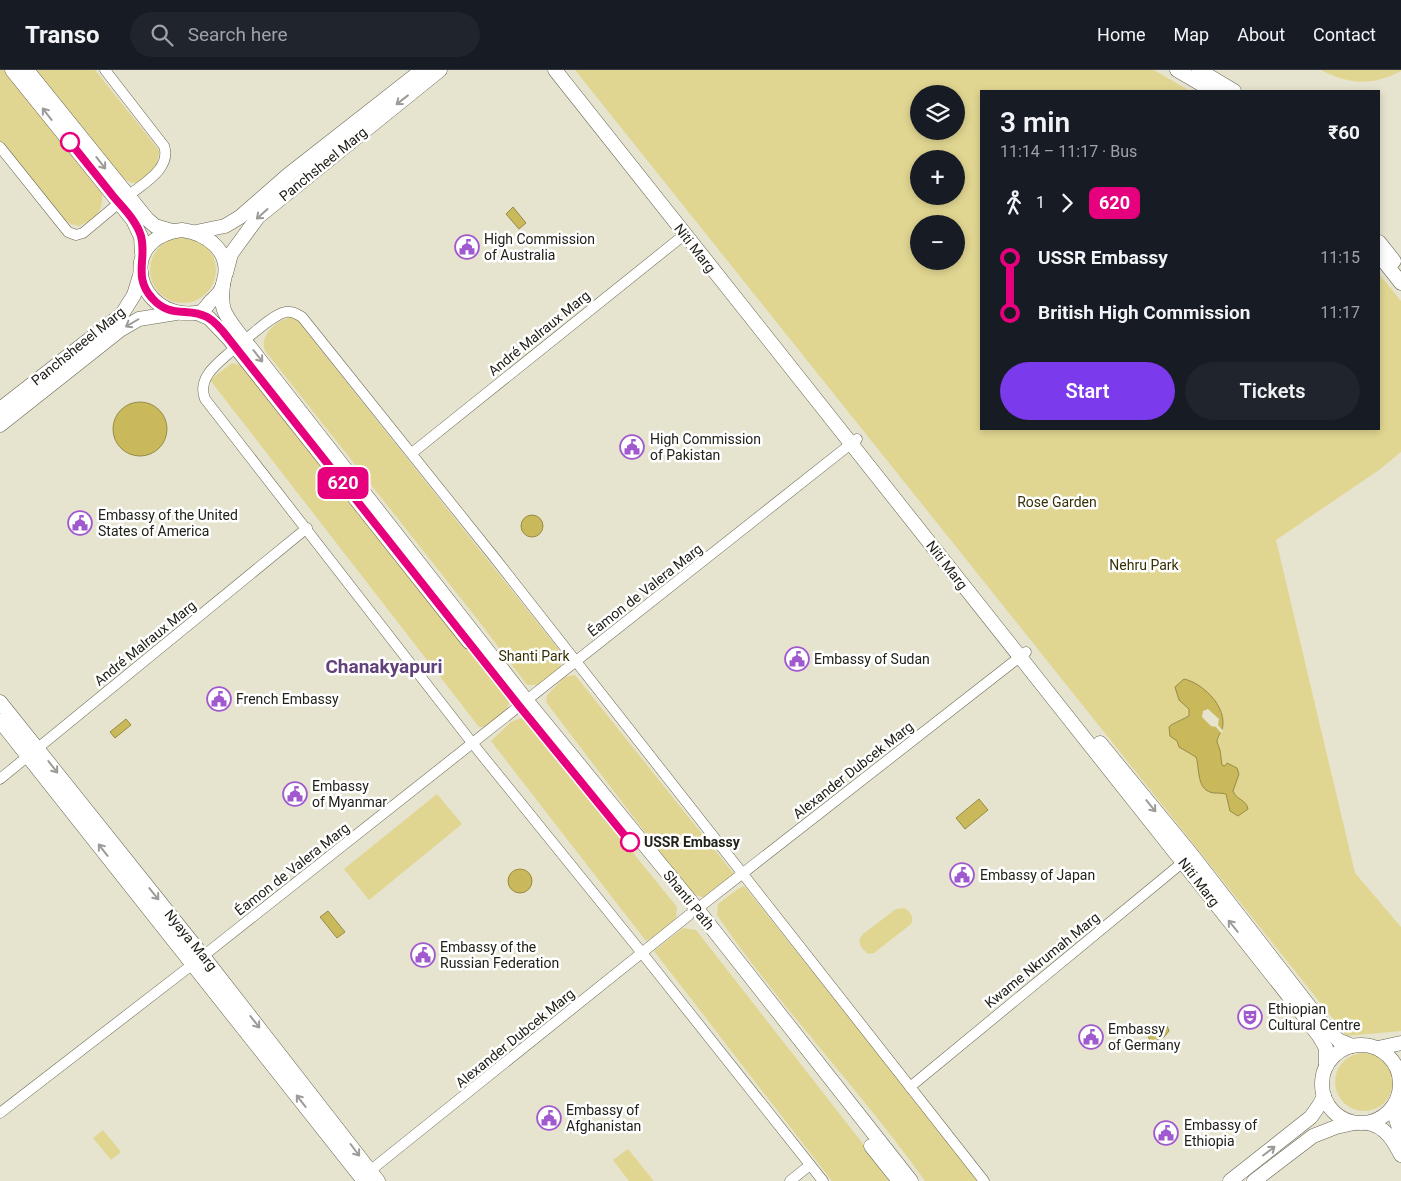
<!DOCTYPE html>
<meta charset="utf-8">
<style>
body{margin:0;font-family:Roboto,sans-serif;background:#20242c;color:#f1f3f6;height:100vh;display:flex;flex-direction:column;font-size:19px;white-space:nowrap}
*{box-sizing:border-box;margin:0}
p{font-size:16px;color:#9ea1a6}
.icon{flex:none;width:28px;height:28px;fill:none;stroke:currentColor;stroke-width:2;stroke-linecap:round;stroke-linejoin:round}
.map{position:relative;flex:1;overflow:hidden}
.panel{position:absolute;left:980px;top:20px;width:400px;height:340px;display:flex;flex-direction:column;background:#171b24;border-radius:0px;box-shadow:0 2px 8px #0003}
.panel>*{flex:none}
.badge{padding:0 10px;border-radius:8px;font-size:18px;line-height:32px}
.fabs{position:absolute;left:910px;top:15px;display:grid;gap:10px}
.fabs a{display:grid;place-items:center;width:55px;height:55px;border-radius:50%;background:#171b24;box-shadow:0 2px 8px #0003;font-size:25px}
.map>.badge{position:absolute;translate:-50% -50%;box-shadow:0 0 0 2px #fff}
.legs{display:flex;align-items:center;gap:8px;height:55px;padding:0 20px;font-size:16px}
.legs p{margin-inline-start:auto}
.head{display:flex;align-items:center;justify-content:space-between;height:85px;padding:0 20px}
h1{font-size:28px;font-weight:600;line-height:38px}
.button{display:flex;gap:10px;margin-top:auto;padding:10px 20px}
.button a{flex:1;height:58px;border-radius:30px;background:#7c3aed;color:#fff;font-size:20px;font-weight:600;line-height:58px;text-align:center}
.button a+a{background:#20242c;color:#f1f3f6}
ul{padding:0 20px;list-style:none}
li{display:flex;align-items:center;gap:18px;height:55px;font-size:19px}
li i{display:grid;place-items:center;width:8px;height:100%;margin:0 6px;background:currentColor}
li i::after{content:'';width:12px;height:12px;margin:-6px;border:4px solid;border-radius:50%;background:#171b24}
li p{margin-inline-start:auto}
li:first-child i{background:linear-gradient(#0000 50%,currentColor 0)}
li:last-child i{background:linear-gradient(currentColor 50%,#0000 0)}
header{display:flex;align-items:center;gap:30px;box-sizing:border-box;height:70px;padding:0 25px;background:#171b24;border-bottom:1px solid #363941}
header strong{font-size:24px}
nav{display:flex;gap:28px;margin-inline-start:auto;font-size:18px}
.search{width:350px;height:45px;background:#20242c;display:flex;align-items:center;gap:12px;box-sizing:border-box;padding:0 18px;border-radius:28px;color:#9ea1a6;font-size:19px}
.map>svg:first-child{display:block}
</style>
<header>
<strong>Transo</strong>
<div class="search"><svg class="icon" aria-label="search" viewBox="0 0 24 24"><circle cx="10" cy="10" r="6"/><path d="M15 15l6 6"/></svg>Search here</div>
<nav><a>Home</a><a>Map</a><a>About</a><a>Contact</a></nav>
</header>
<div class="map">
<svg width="1401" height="1111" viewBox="0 0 1401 1111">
<rect width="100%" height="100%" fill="#e6e3ce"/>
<g fill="#e1d691" fill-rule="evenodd">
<path d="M0 0H4L102 124C103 143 96 148 79 156L71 154 63 149 0 71Z"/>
<path d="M34 0H95L159 80C159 94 151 113 134 113 129 112 124 109 119 106Z"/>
<path d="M575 0H1154L1190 21H981V359H1379V204L1401 231V382L1379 400 1276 470 1355 803 1401 857V961L1347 966ZM919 24H956V61H919ZM919 89H956V126H919ZM919 154H956V191H919Z"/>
<path d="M1321 0H1401V1C1372 16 1350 15 1321 0Z"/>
<circle cx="183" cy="200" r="33"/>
<path d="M294 246 564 586 560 598 539 615H527L478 550 266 282C259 271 269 258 279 252 283 249 289 248 294 246Z"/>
<path d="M232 293 240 295 247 301 423 525 510 629C508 643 497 649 487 657H479L210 310Z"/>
<path d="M575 605 734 804 706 828 692 824 546 632 547 625 565 607Z"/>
<path d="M523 647 677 837 676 849 658 864 646 871 491 671 511 652Z"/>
<path d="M437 724 462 754 369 830 344 799Z"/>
<path d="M744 816 980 1111H925C860 1019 780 938 717 845L718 834 738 819Z"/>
<path d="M904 838C911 842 914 847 911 854L874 883 868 884 861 877 859 870 863 864 896 839Z"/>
<path d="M683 858 696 860 892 1111H832L654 881Z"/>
<circle cx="1364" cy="1012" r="29"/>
<path d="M103 1060 121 1082 111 1090 93 1068Z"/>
<path d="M628 1079 653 1110V1111H629L613 1090Z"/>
</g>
<g fill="#c9b95b" stroke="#978b47">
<path d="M513 137 526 153 519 159 506 144Z"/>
<circle cx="140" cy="359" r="27"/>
<circle cx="532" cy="456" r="11"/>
<path d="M1184 609C1202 613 1224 634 1223 654 1223 661 1217 666 1217 672L1220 680 1222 695 1225 696 1227 693 1237 698 1239 704 1233 721C1237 731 1246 729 1248 739L1238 746 1230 741 1226 724C1222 723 1218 723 1214 723 1196 721 1200 699 1196 687L1179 677 1177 671 1170 666 1169 657 1171 655 1189 646V639L1179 630 1175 617Z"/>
<path d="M126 649 131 655 115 668 110 662Z"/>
<path d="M979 729 988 740 965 759 956 748Z"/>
<circle cx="520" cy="811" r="12"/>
<path d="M328 841 345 862 337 868 320 847Z"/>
<path d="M1164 955 1167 956 1169 961 1164 967 1153 972 1150 971 1148 966 1150 962 1156 961Z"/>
</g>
<path fill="#e6e3ce" d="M1208 639 1219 649 1218 655 1223 661 1221 663 1216 657 1211 656 1202 647 1203 641Z"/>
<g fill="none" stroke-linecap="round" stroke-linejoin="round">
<g stroke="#686654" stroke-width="11">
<g id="street">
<path d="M105 0 164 76C172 99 142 114 127 127"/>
<path d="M0 77 68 162 76 165 83 163 119 133"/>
<path d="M245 270C255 262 274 244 286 242 292 241 297 244 302 247L494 487 984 1111"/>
<path d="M236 277C221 291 196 306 205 329L473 674 642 883 823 1111"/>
<path d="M412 383 684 165"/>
<path d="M0 709 307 458"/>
<path d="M697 839 1026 582"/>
<path d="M910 1017 1188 788"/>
<path d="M0 1043 193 894 857 369"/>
<path d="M366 1104 689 845"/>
<path d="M790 1111 810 1095"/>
</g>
</g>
<g stroke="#686654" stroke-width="15">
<g id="secondary">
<path d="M12 0 133 150 141 167 142 183"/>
<path d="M27 0 147 149 155 156 172 161"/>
<path d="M555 0 1284 920 1319 966 1326 978V996"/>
<path d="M1177 0 1213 21"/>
<path d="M1199 0 1234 21"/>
<path d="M182 160C207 163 232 182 224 210 223 215 221 221 218 224 216 227 213 229 210 232 206 237 203 243 196 243 136 250 115 168 182 160Z"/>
<path d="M196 162 225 156 240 147 288 105 422 0"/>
<path d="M1379 172 1394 191"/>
<path d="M1379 185 1401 213"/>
<path d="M226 203 231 184 258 147 440 0"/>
<path d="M223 215C220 238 224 244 238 262L527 631 697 839 911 1111"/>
<path d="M197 243 209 248 229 269 469 572"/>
<path d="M0 339 122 244 134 225 141 202"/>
<path d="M0 355 120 260 139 249 176 243"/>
<path d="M0 632 203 886 378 1111"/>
<path d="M0 651 364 1111"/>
<path d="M1100 673 1192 785 1323 954 1338 970 1352 976"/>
<circle cx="1361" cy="1014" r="39"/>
<path d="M1378 978 1401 973"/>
<path d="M1395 1034 1396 1049 1401 1064"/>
<path d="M1368 1053C1386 1057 1393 1070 1401 1085"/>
<path d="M871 1076 899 1111"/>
<path d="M1230 1111 1311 1047 1320 1034 1324 1026"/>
<path d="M1254 1111 1313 1066 1336 1057 1354 1053"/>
</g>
</g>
<use href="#street" stroke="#fff" stroke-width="10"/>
<use href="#secondary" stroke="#fff" stroke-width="14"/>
</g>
<defs><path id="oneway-shaft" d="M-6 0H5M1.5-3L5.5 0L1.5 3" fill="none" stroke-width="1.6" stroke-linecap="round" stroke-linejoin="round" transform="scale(1.25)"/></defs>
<g stroke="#9c9b98">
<use href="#oneway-shaft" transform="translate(402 30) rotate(142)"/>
<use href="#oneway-shaft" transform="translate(47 44) rotate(-128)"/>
<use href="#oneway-shaft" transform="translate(101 93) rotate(52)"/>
<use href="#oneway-shaft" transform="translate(262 144) rotate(138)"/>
<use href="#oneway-shaft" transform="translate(132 253) rotate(150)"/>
<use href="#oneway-shaft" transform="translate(258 286) rotate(52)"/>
<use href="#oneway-shaft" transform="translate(53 697) rotate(52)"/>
<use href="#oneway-shaft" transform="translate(1151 736) rotate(51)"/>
<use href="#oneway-shaft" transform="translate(103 780) rotate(-128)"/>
<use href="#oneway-shaft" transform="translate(154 824) rotate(51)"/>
<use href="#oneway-shaft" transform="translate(1233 856) rotate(-129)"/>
<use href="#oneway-shaft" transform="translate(255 952) rotate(52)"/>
<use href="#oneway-shaft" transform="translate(301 1031) rotate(-128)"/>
<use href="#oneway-shaft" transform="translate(355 1080) rotate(53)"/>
<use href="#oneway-shaft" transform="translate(1269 1081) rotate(-37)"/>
</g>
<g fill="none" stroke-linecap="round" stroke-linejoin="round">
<g stroke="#fff" stroke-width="11">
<path id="line-1" d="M70 72C84 90 99 108 113 126 123 138 136 150 141 166 147 189 133 207 152 228 170 249 188 237 207 247 216 252 223 261 229 269L520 637 630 772"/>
</g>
<use href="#line-1" stroke="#e6007e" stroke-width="8"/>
</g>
<defs>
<g id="civic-ring" transform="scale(1.25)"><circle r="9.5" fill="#fff" stroke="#a059ce" stroke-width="1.5"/><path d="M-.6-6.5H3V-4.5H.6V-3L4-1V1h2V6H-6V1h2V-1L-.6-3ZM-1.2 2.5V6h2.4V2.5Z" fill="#a059ce"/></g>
<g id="theatre-ring" transform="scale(1.25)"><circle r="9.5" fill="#fff" stroke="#a059ce" stroke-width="1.5"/><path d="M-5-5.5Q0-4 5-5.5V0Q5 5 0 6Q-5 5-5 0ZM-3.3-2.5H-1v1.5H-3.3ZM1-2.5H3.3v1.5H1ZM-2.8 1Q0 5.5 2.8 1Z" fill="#a059ce"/></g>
</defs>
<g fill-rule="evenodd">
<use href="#civic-ring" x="467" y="177"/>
<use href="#civic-ring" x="632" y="377"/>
<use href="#civic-ring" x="80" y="453"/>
<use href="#civic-ring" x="797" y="589"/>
<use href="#civic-ring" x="219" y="629"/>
<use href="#civic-ring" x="295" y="724"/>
<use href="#civic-ring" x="962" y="805"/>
<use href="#civic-ring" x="423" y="885"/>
<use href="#theatre-ring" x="1250" y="947"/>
<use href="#civic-ring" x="1091" y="967"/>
<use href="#civic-ring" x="549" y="1048"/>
<use href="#civic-ring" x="1166" y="1063"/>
</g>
<g fill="#fff" stroke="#e6007e" stroke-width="2.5">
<circle cx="70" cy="72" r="9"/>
<circle cx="630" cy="772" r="9"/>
</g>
<g text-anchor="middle" stroke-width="5" stroke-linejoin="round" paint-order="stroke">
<g font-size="14" fill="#222119" stroke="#fff">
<text transform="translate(323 94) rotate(-39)" y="5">Panchsheel Marg</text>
<text transform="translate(695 178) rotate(52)" y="5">Niti Marg</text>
<text transform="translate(539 263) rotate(-39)" y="5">André Malraux Marg</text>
<text transform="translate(78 276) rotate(-39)" y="5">Panchsheeel Marg</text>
<text transform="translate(947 495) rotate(52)" y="5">Niti Marg</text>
<text transform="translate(645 520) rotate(-38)" y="5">Éamon de Valera Marg</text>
<text transform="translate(145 573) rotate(-39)" y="5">André Malraux Marg</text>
<text transform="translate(853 700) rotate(-38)" y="5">Alexander Dubcek Marg</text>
<text transform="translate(292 799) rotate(-38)" y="5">Éamon de Valera Marg</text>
<text transform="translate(1199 812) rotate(52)" y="5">Niti Marg</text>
<text transform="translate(689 830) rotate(51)" y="5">Shanti Path</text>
<text transform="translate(191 870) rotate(51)" y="5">Nyaya Marg</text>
<text transform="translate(1042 890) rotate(-39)" y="5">Kwame Nkrumah Marg</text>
<text transform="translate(515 968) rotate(-39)" y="5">Alexander Dubcek Marg</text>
</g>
<g font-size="14" fill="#222119" stroke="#fff" text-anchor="start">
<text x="484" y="174">High Commission<tspan x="484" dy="16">of Australia</tspan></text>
<text x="650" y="374">High Commission<tspan x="650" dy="16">of Pakistan</tspan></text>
<text x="98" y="450">Embassy of the United<tspan x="98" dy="16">States of America</tspan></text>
<text x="814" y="594">Embassy of Sudan</text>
<text x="236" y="634">French Embassy</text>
<text x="312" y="721">Embassy<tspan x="312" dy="16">of Myanmar</tspan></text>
<text x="980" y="810">Embassy of Japan</text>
<text x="440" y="882">Embassy of the<tspan x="440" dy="16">Russian Federation</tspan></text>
<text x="1268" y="944">Ethiopian<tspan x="1268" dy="16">Cultural Centre</tspan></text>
<text x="1108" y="964">Embassy<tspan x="1108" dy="16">of Germany</tspan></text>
<text x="566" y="1045">Embassy of<tspan x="566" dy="16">Afghanistan</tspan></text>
<text x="1184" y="1060">Embassy of<tspan x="1184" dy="16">Ethiopia</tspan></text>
</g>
<g font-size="14" fill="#373005" stroke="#fff">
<text x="1057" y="437">Rose Garden</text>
<text x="1144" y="500">Nehru Park</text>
<text x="534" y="591">Shanti Park</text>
</g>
<g font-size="14" font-weight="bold" fill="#222119" stroke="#fff" text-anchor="start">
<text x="644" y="777">USSR Embassy</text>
</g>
<g font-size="19" font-weight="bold" fill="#62407a" stroke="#fff">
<text x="384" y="603">Chanakyapuri</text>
</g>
</g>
</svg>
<div class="fabs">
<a><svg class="icon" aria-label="layers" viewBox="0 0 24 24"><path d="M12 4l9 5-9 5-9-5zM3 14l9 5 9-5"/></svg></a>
<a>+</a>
<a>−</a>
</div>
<b class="badge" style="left:343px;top:413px;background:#e6007e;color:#fff">620</b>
<section class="panel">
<div class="head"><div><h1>3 min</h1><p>11:14 – 11:17 · Bus</p></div><b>₹60</b></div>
<div class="legs"><svg class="icon" aria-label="walk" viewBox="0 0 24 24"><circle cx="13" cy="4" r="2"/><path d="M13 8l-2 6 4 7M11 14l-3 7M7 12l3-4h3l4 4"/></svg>1<svg class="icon" aria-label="forward" viewBox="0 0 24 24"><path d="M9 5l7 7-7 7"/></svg><b class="badge" style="background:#e6007e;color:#fff">620</b></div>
<ul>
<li><i style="color:#e6007e"></i><b>USSR Embassy</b><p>11:15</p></li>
<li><i style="color:#e6007e"></i><b>British High Commission</b><p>11:17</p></li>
</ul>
<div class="button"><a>Start</a><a>Tickets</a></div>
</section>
</div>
